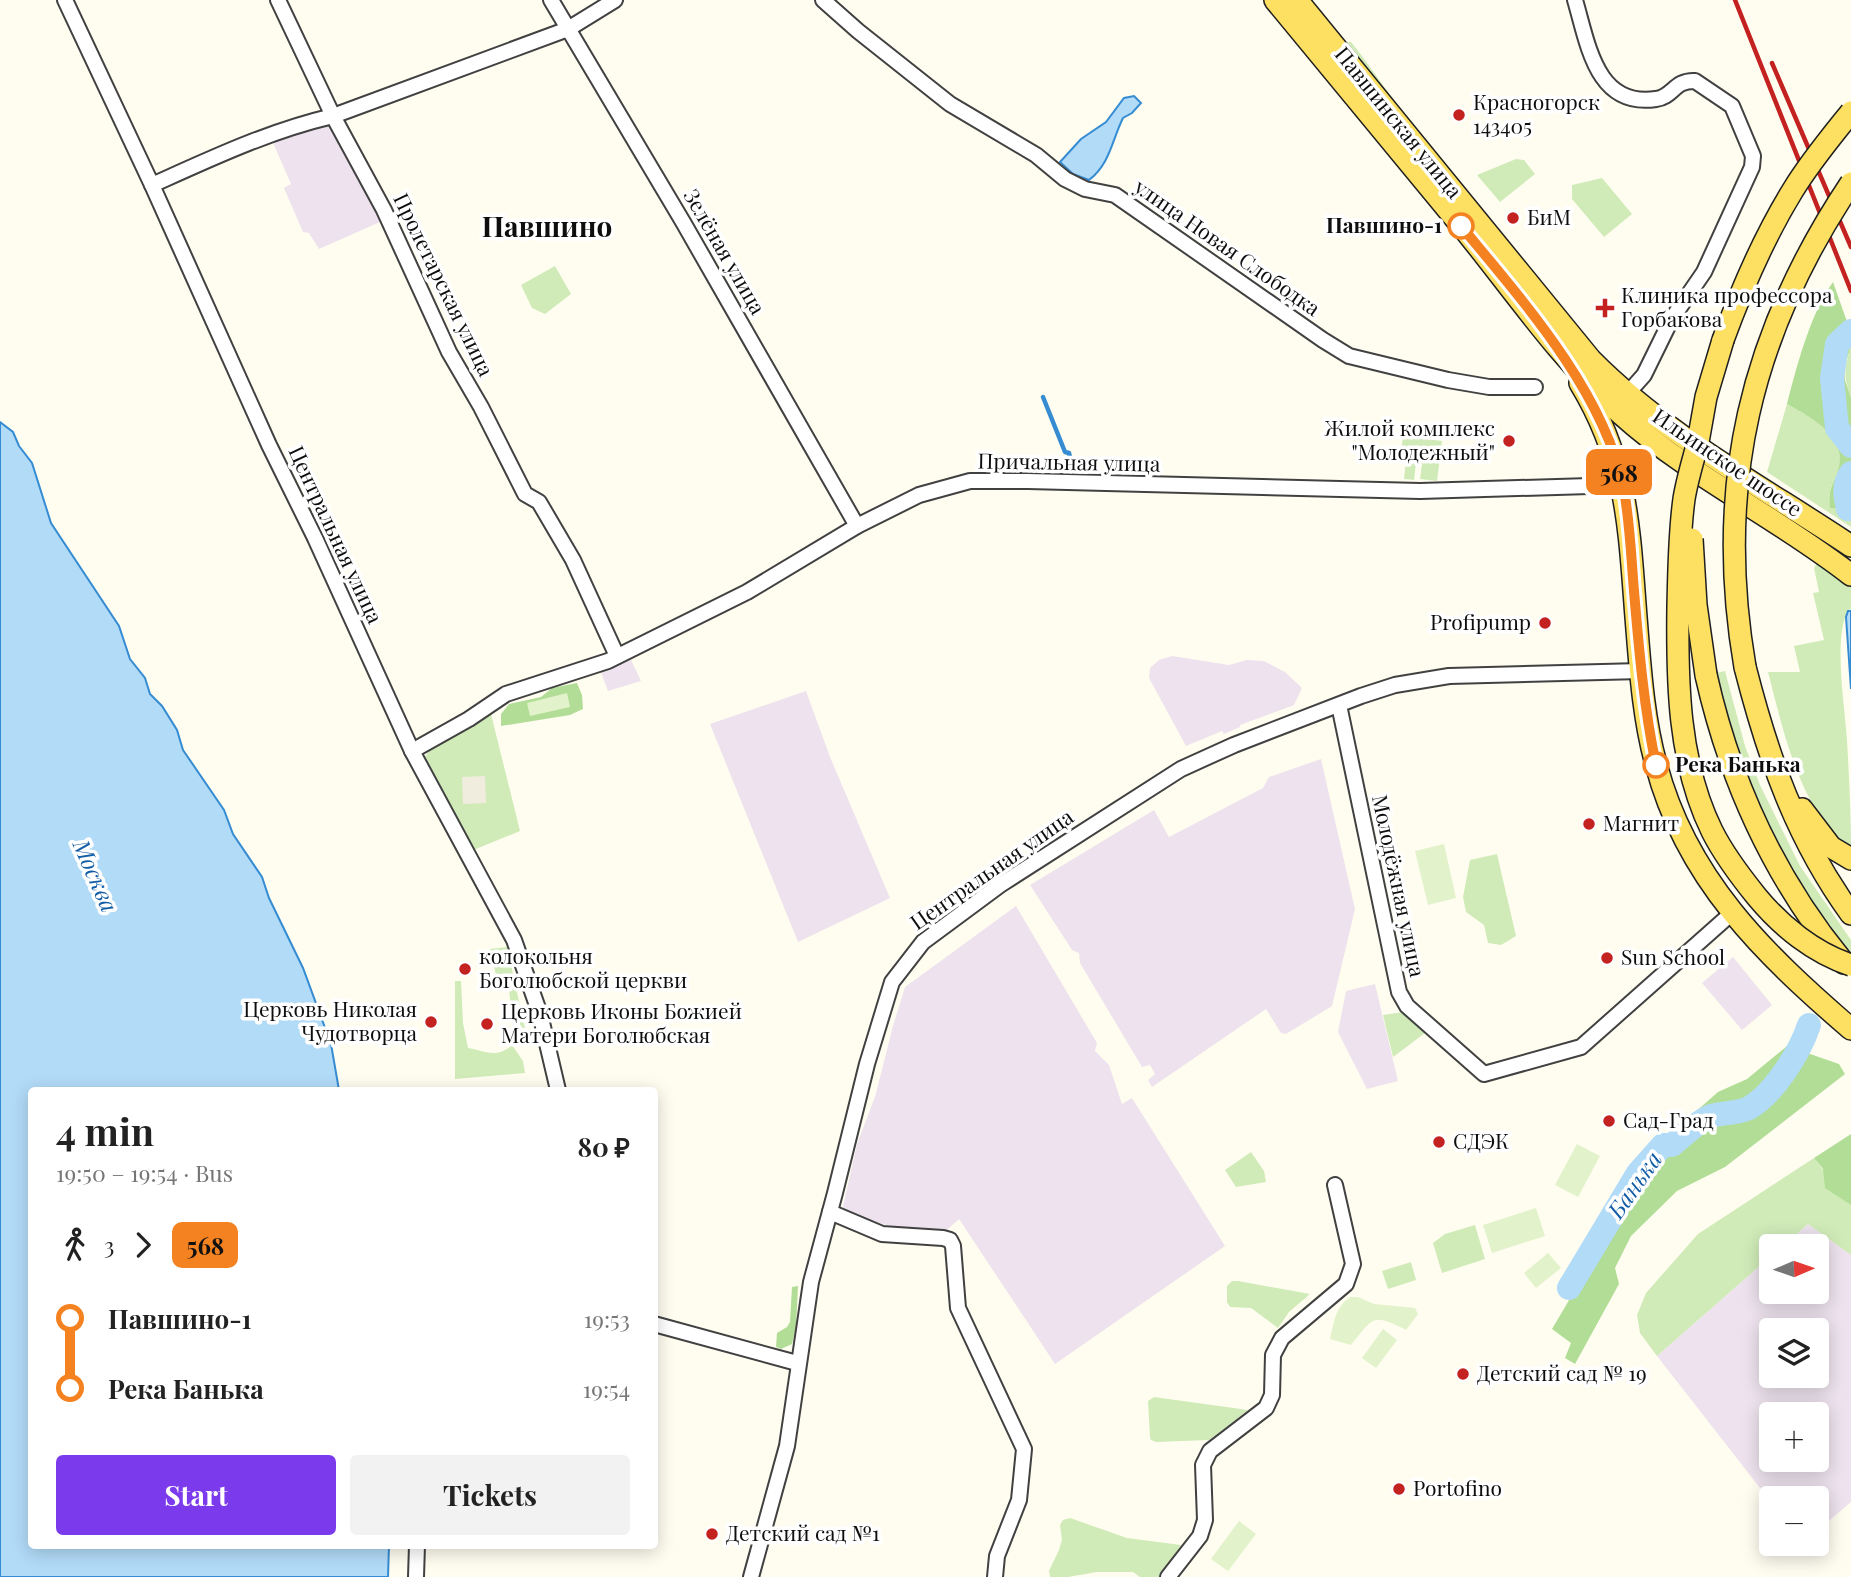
<!DOCTYPE html>
<meta charset="utf-8">
<style>
body{margin:0;font-family:"Playfair Display",serif;background:#f2f2f2;color:#222;height:100vh;display:flex;flex-direction:column;font-size:26px;white-space:nowrap}
*{box-sizing:border-box;margin:0}
p{font-size:23px;color:#767676}
.icon{flex:none;width:38px;height:38px;fill:none;stroke:currentColor;stroke-width:2;stroke-linecap:round;stroke-linejoin:round}
.map{position:relative;flex:1;overflow:hidden}
.details{position:absolute;left:28px;top:1087px;width:630px;height:462px;display:flex;flex-direction:column;background:#fff;border-radius:7px;box-shadow:0 4px 18px #0003}
.details>*{flex:none}
.badge{padding:0 14px;border-radius:10px;font-size:24px;line-height:46px}
.needle{width:46px;rotate:88deg}
.tools{position:absolute;left:1759px;top:1234px;display:grid;gap:14px}
.tools a{display:grid;place-items:center;width:70px;height:70px;border-radius:7px;background:#fff;box-shadow:0 4px 18px #0003;font-size:35px}
.map>.badge{position:absolute;translate:-50% -50%;box-shadow:0 0 0 4px #fff}
.legs{display:flex;align-items:center;gap:10px;height:77px;padding:0 28px;font-size:23px}
.legs p{margin-inline-start:auto}
.summary{display:flex;align-items:center;justify-content:space-between;height:119px;padding:0 28px}
h1{font-size:38px;font-weight:700;line-height:52px}
.primary-button{display:flex;gap:14px;margin-top:auto;padding:14px 28px}
.primary-button a{flex:1;height:80px;border-radius:7px;background:#7c3aed;color:#fff;font-size:28px;font-weight:700;line-height:80px;text-align:center}
.primary-button a+a{background:#f2f2f2;color:#222}
ul{padding:0 28px;list-style:none}
li{display:flex;align-items:center;gap:24px;height:70px;font-size:26px}
li i{display:grid;place-items:center;width:10px;height:100%;margin:0 9px;background:currentColor}
li i::after{content:'';width:18px;height:18px;margin:-9px;border:5px solid;border-radius:50%;background:#fff}
li p{margin-inline-start:auto}
li:first-child i{background:linear-gradient(#0000 50%,currentColor 0)}
li:last-child i{background:linear-gradient(currentColor 50%,#0000 0)}
.map>svg:first-child{display:block}
</style>
<div class="map">
<svg width="1851" height="1577" viewBox="0 0 1851 1577">
<rect width="100%" height="100%" fill="#fffdf0"/>
<g fill="#ede2ed" fill-rule="evenodd">
<path d="M333 123 380 222 319 249 309 233 303 232 284 188 291 184 271 138Z"/>
<path d="M1172 656 1229 665 1247 660 1264 661 1285 672 1302 688 1294 705 1240 725V727L1224 734 1222 731 1186 746 1149 678 1150 668 1159 660Z"/>
<path d="M631 660 641 681 608 691 600 670Z"/>
<path d="M806 691 830 757 890 898 798 942 710 724Z"/>
<path d="M1321 759 1355 909 1332 1006 1286 1034 1281 1033 1266 1009 1152 1087 1148 1080 1155 1074 1150 1065 1142 1067 1080 963 1079 953 1072 950 1030 885 1154 810 1169 837 1263 788 1269 777Z"/>
<path d="M1016 906 1097 1043 1095 1051 1109 1065 1122 1104 1132 1098 1225 1246 1055 1364 959 1219 940 1236 889 1226 842 1211 857 1144 875 1097 893 1026 905 987Z"/>
<path d="M1733 957 1772 1005 1742 1030 1702 983Z"/>
<path d="M1375 984 1398 1081 1367 1089 1338 1032 1346 991Z"/>
<path d="M1808 1224 1851 1255V1502L1817 1531 1816 1498H1771V1502L1657 1356 1771 1256V1292H1816V1246H1783ZM1771 1330H1816V1376H1771ZM1771 1414H1816V1460H1771Z"/>
</g>
<g fill="#d0ebb8">
<path d="M1347 42H1351C1367 61 1379 81 1394 100H1389L1344 45Z"/>
<path d="M1516 159 1524 160 1535 174 1500 202 1477 175Z"/>
<path d="M1602 178 1632 214 1604 237 1572 199V185Z"/>
<path d="M555 266 571 294 545 314 532 308 521 285Z"/>
<path d="M1851 346V398C1843 375 1844 369 1851 346Z"/>
<path d="M1787 404C1810 417 1849 437 1838 470 1832 486 1828 488 1830 507L1851 509V527L1767 472Z"/>
<path d="M1403 436 1442 441 1437 481 1420 479 1422 464 1416 463 1414 480 1404 479 1406 460 1400 459Z"/>
<path d="M1819 563 1851 586V609L1848 610C1833 639 1845 706 1847 740 1849 776 1851 812 1851 849 1800 812 1783 730 1768 672H1800L1794 646 1824 640 1813 593 1819 592 1814 568 1816 564Z"/>
<path d="M1725 671 1745 746 1760 785 1800 866 1851 940V955C1783 872 1739 777 1716 673Z"/>
<path d="M490 710 520 831 471 851 423 759 434 745Z"/>
<path d="M1497 854 1516 936 1501 945 1488 943 1484 925 1466 912 1463 897 1470 860Z"/>
<path d="M507 947 525 1028 513 1026 509 989 498 984 490 949Z"/>
<path d="M455 981H461L463 1023 468 1048C486 1051 496 1059 512 1045L523 1061 525 1073 455 1079Z"/>
<path d="M1403 1012 1425 1033 1393 1057 1383 1015Z"/>
<path d="M1251 1152 1264 1171 1266 1182 1236 1187 1225 1170Z"/>
<path d="M1814 1158 1848 1203 1851 1205V1255L1808 1224 1783 1246H1771V1256L1657 1356 1640 1333 1637 1315 1646 1293 1698 1234Z"/>
<path d="M1475 1225 1485 1259 1442 1273 1433 1243 1445 1234Z"/>
<path d="M1411 1262 1416 1280 1388 1289 1382 1271Z"/>
<path d="M1232 1281H1238L1310 1294 1289 1312 1278 1328 1251 1308 1230 1307 1227 1302V1286Z"/>
<path d="M1154 1397 1248 1410 1209 1440 1156 1442 1151 1440 1150 1437 1148 1401Z"/>
<path d="M1070 1518 1127 1538 1181 1545 1160 1577H1140L1133 1572H1097L1068 1577H1050L1049 1571 1059 1550 1062 1540 1060 1525 1063 1520Z"/>
</g>
<g fill="#b2dd96">
<path d="M1833 282 1851 333V346L1844 368 1845 380 1851 398V509L1830 508C1828 489 1832 487 1838 470 1849 437 1810 417 1787 404 1796 368 1811 312 1833 282Z"/>
<path d="M577 683 582 695 583 709 570 715 501 726V714L509 704 541 697 552 688Z"/>
<path d="M1787 1046 1839 1064 1845 1074 1725 1167 1677 1191 1631 1236 1615 1268 1619 1284 1575 1364 1565 1358 1571 1343 1552 1329 1620 1214 1623 1181 1661 1142 1718 1092 1747 1079Z"/>
<path d="M1851 1134V1205L1825 1188 1823 1169 1814 1158Z"/>
<path d="M798 1286 796 1327 792 1344 781 1349 776 1347 777 1333 787 1327 790 1322 792 1287Z"/>
</g>
<g fill="#e2f2ca">
<path d="M567 693 570 707 530 716 527 703Z"/>
<path d="M1444 844 1456 898 1428 905 1415 851Z"/>
<path d="M1577 1144 1600 1156 1578 1197 1555 1185Z"/>
<path d="M1536 1208 1545 1236 1492 1253 1483 1225Z"/>
<path d="M1548 1253 1561 1268 1536 1288 1524 1273Z"/>
<path d="M1350 1297H1358L1374 1304 1415 1308 1418 1314 1406 1330C1372 1313 1374 1317 1351 1345L1330 1339C1334 1323 1335 1307 1350 1297Z"/>
<path d="M1383 1329 1397 1340 1376 1368 1362 1358Z"/>
<path d="M1239 1521 1256 1534 1228 1571 1211 1559Z"/>
</g>
<path fill="#f0ecde" d="M485 776 486 803 463 804 462 777Z"/>
<g fill="#b2dbf8" stroke="#368cd2" stroke-width="2">
<path d="M1134 96 1141 103 1132 113 1123 118C1112 140 1110 164 1089 180L1073 174 1060 162 1081 139 1106 122 1124 98Z"/>
<path d="M0 422 13 432 19 446 32 463 51 523 119 626 130 659 145 678 150 694 162 706 177 730 183 750 224 810 233 834 262 877 269 898 303 968 331 1044 339 1090H32V1545H389L388 1577H0Z"/>
<path d="M1848 611H1851V689L1846 617Z"/>
</g>
<g fill="none" stroke-linecap="round" stroke-linejoin="round">
<path stroke="#368cd2" stroke-width="4.5" d="M1043 397 1065 452 1069 453 1075 477"/>
<g stroke="#b2dbf8" stroke-width="24">
<path d="M1851 331 1837 344 1832 378 1837 428 1851 446"/>
<path d="M1848 509C1845 496 1843 484 1851 473"/>
<path d="M1569 1288 1638 1173 1663 1145H1672C1683 1136 1698 1121 1711 1116 1724 1112 1737 1114 1749 1108 1774 1094 1800 1052 1809 1025"/>
</g>
<g stroke="#414141" stroke-width="18">
<g id="street">
<path d="M65 0 152 185 269 445 315 538 412 751 514 940 540 1014 558 1090"/>
<path d="M278 0 333 116 384 210 449 352 481 407 525 494 539 502 573 560 617 656"/>
<path d="M551 0 683 222 857 526"/>
<path d="M823 0 858 31 950 104 1036 155 1065 179 1085 189 1115 195 1323 340 1349 356 1448 380 1489 387H1535"/>
<path d="M1575 0C1588 44 1596 108 1656 99 1673 97 1674 80 1695 81L1732 106 1753 156 1752 167 1704 272 1671 320 1644 375 1627 394"/>
<path d="M152 185C212 158 269 131 333 116L568 29 615 0"/>
<path d="M1339 705 1399 992 1407 1006 1484 1074 1581 1047 1732 913"/>
<path d="M412 751 469 719 506 694 608 661 747 592 857 526 919 495 970 481H1028L1420 491 1623 485"/>
<path d="M830 1212 882 1234 943 1238 950 1240 953 1246 958 1308 1024 1449 1019 1500 997 1556 995 1577"/>
<path d="M654 1324 797 1363"/>
<path d="M416 1577 417 1545"/>
<path d="M751 1577 787 1446 811 1282 835 1193 867 1064 892 982 923 942 1000 885 1181 769 1234 745 1361 696 1395 685 1449 676 1641 671"/>
<path d="M1168 1577 1200 1536 1205 1520 1203 1465 1210 1451 1266 1408 1272 1395 1273 1355 1282 1338 1346 1284 1353 1264 1335 1185"/>
</g>
</g>
<g stroke="#1f1f1f" stroke-width="24">
<g id="primary">
<path d="M1275 0C1338 76 1401 152 1464 229 1515 292 1561 360 1621 414 1691 477 1777 517 1851 575"/>
<path d="M1297 0 1591 360C1666 436 1763 487 1851 546"/>
<path d="M1580 383C1628 462 1629 528 1636 617 1640 666 1643 717 1656 764 1686 879 1764 954 1851 1029"/>
<path d="M1698 442 1706 397 1723 340"/>
<path d="M1745 667C1768 757 1796 838 1851 914"/>
<path d="M1706 675C1730 782 1774 878 1844 963"/>
<path d="M1802 809 1831 847 1851 859"/>
</g>
</g>
<use href="#street" stroke="#fff" stroke-width="14"/>
<use href="#primary" stroke="#fddf62" stroke-width="21"/>
<g stroke="#c42121" stroke-width="4.5">
<path d="M1735 0 1851 291"/>
<path d="M1772 63 1851 247"/>
</g>
<g stroke="#1f1f1f" stroke-width="24" stroke-linecap="butt">
<g id="primary-bridge">
<path d="M1723 340C1742 288 1764 237 1793 190 1810 162 1831 137 1851 112"/>
<path d="M1698 442C1693 461 1687 480 1684 499 1679 535 1679 570 1678 606 1677 682 1678 762 1712 831 1724 855 1740 876 1757 897 1781 926 1814 953 1851 965"/>
<path d="M1692 539 1696 605 1706 675"/>
<path d="M1745 667C1714 487 1750 334 1851 183"/>
</g>
</g>
<use href="#primary-bridge" stroke="#fddf62" stroke-width="21"/>
</g>
<g fill="none" stroke-linecap="round" stroke-linejoin="round">
<g stroke="#fff" stroke-width="16">
<path id="line-1" d="M1461 226C1522 300 1602 389 1623 485 1630 520 1631 556 1634 591 1639 650 1644 708 1656 765"/>
</g>
<use href="#line-1" stroke="#f58220" stroke-width="10"/>
</g>
<g fill="#c42121" stroke="#fff" stroke-width="2.5">
<circle cx="1459" cy="115" r="7"/>
<circle cx="1513" cy="218" r="7"/>
<path d="M1601.5 297.5h7v7h7v7h-7v7h-7v-7h-7v-7h7z"/>
<circle cx="1509" cy="441" r="7"/>
<circle cx="1545" cy="623" r="7"/>
<circle cx="1589" cy="824" r="7"/>
<circle cx="1607" cy="958" r="7"/>
<circle cx="465" cy="969" r="7"/>
<circle cx="431" cy="1022" r="7"/>
<circle cx="487" cy="1024" r="7"/>
<circle cx="1609" cy="1121" r="7"/>
<circle cx="1439" cy="1142" r="7"/>
<circle cx="1463" cy="1374" r="7"/>
<circle cx="1399" cy="1489" r="7"/>
<circle cx="712" cy="1534" r="7"/>
</g>
<g fill="#fff" stroke="#f58220" stroke-width="3.5">
<circle cx="1461" cy="226" r="12"/>
<circle cx="1656" cy="765" r="12"/>
</g>
<g text-anchor="middle" stroke-width="7" stroke-linejoin="round" paint-order="stroke">
<g font-size="21" fill="#0e0e0e" stroke="#fff" text-anchor="start">
<text x="1473" y="110">Красногорск<tspan x="1473" dy="24">143405</tspan></text>
<text x="1527" y="225">БиМ</text>
<text x="1621" y="303">Клиника профессора<tspan x="1621" dy="24">Горбакова</tspan></text>
<text x="1495" y="436" text-anchor="end">Жилой комплекс<tspan x="1495" dy="24">"Молодежный"</tspan></text>
<text x="1531" y="630" text-anchor="end">Profipump</text>
<text x="1603" y="831">Магнит</text>
<text x="479" y="964">колокольня<tspan x="479" dy="24">Боголюбской церкви</tspan></text>
<text x="1621" y="965">Sun School</text>
<text x="417" y="1017" text-anchor="end">Церковь Николая<tspan x="417" dy="24">Чудотворца</tspan></text>
<text x="501" y="1019">Церковь Иконы Божией<tspan x="501" dy="24">Матери Боголюбская</tspan></text>
<text x="1623" y="1128">Сад-Град</text>
<text x="1453" y="1149">СДЭК</text>
<text x="1477" y="1381">Детский сад № 19</text>
<text x="1413" y="1496">Portofino</text>
<text x="726" y="1541">Детский сад №1</text>
</g>
<g font-size="21" fill="#0e0e0e" stroke="#fff">
<text transform="translate(1398 123) rotate(51)" y="7">Павшинская улица</text>
<text transform="translate(1227 248) rotate(35)" y="7">улица Новая Слободка</text>
<text transform="translate(724 252) rotate(60)" y="7">Зелёная улица</text>
<text transform="translate(443 285) rotate(64)" y="7">Пролетарская улица</text>
<text transform="translate(1069 463) rotate(1)" y="7">Причальная улица</text>
<text transform="translate(1727 463) rotate(34)" y="7">Ильинское шоссе</text>
<text transform="translate(335 535) rotate(65)" y="7">Центральная улица</text>
<text transform="translate(992 870) rotate(-35)" y="7">Центральная улица</text>
<text transform="translate(1398 886) rotate(78)" y="7">Молодёжная улица</text>
</g>
<g font-size="21" font-weight="bold" fill="#0e0e0e" stroke="#fff" text-anchor="end">
<text x="1442" y="233">Павшино-1</text>
<text x="1675" y="772" text-anchor="start">Река Банька</text>
</g>
<g font-size="23" font-style="italic" fill="#125da5" stroke="#fff">
<text transform="translate(95 876) rotate(66)" y="8">Москва</text>
<text transform="translate(1635 1185) rotate(-55)" y="8">Банька</text>
</g>
<g font-size="28" font-weight="bold" fill="#0e0e0e" stroke="#fff">
<text x="547" y="237">Павшино</text>
</g>
</g>
</svg>
<div class="tools">
<a><svg class="needle" viewBox="-14 -14 28 28"><path d="M0-13l5 13h-10z" fill="#e53935"/><path d="M0 13l5-13h-10z" fill="#767676"/></svg></a>
<a><svg class="icon" aria-label="layers" viewBox="0 0 24 24"><path d="M12 4l9 5-9 5-9-5zM3 14l9 5 9-5"/></svg></a>
<a>+</a>
<a>−</a>
</div>
<b class="badge" style="left:1619px;top:472px;background:#f58220;color:#111">568</b>
<section class="details">
<div class="summary"><div><h1>4 min</h1><p>19:50 – 19:54 · Bus</p></div><b>80 ₽</b></div>
<div class="legs"><svg class="icon" aria-label="walk" viewBox="0 0 24 24"><circle cx="13" cy="4" r="2"/><path d="M13 8l-2 6 4 7M11 14l-3 7M7 12l3-4h3l4 4"/></svg>3<svg class="icon" aria-label="forward" viewBox="0 0 24 24"><path d="M9 5l7 7-7 7"/></svg><b class="badge" style="background:#f58220;color:#111">568</b></div>
<ul>
<li><i style="color:#f58220"></i><b>Павшино-1</b><p>19:53</p></li>
<li><i style="color:#f58220"></i><b>Река Банька</b><p>19:54</p></li>
</ul>
<div class="primary-button"><a>Start</a><a>Tickets</a></div>
</section>
</div>
